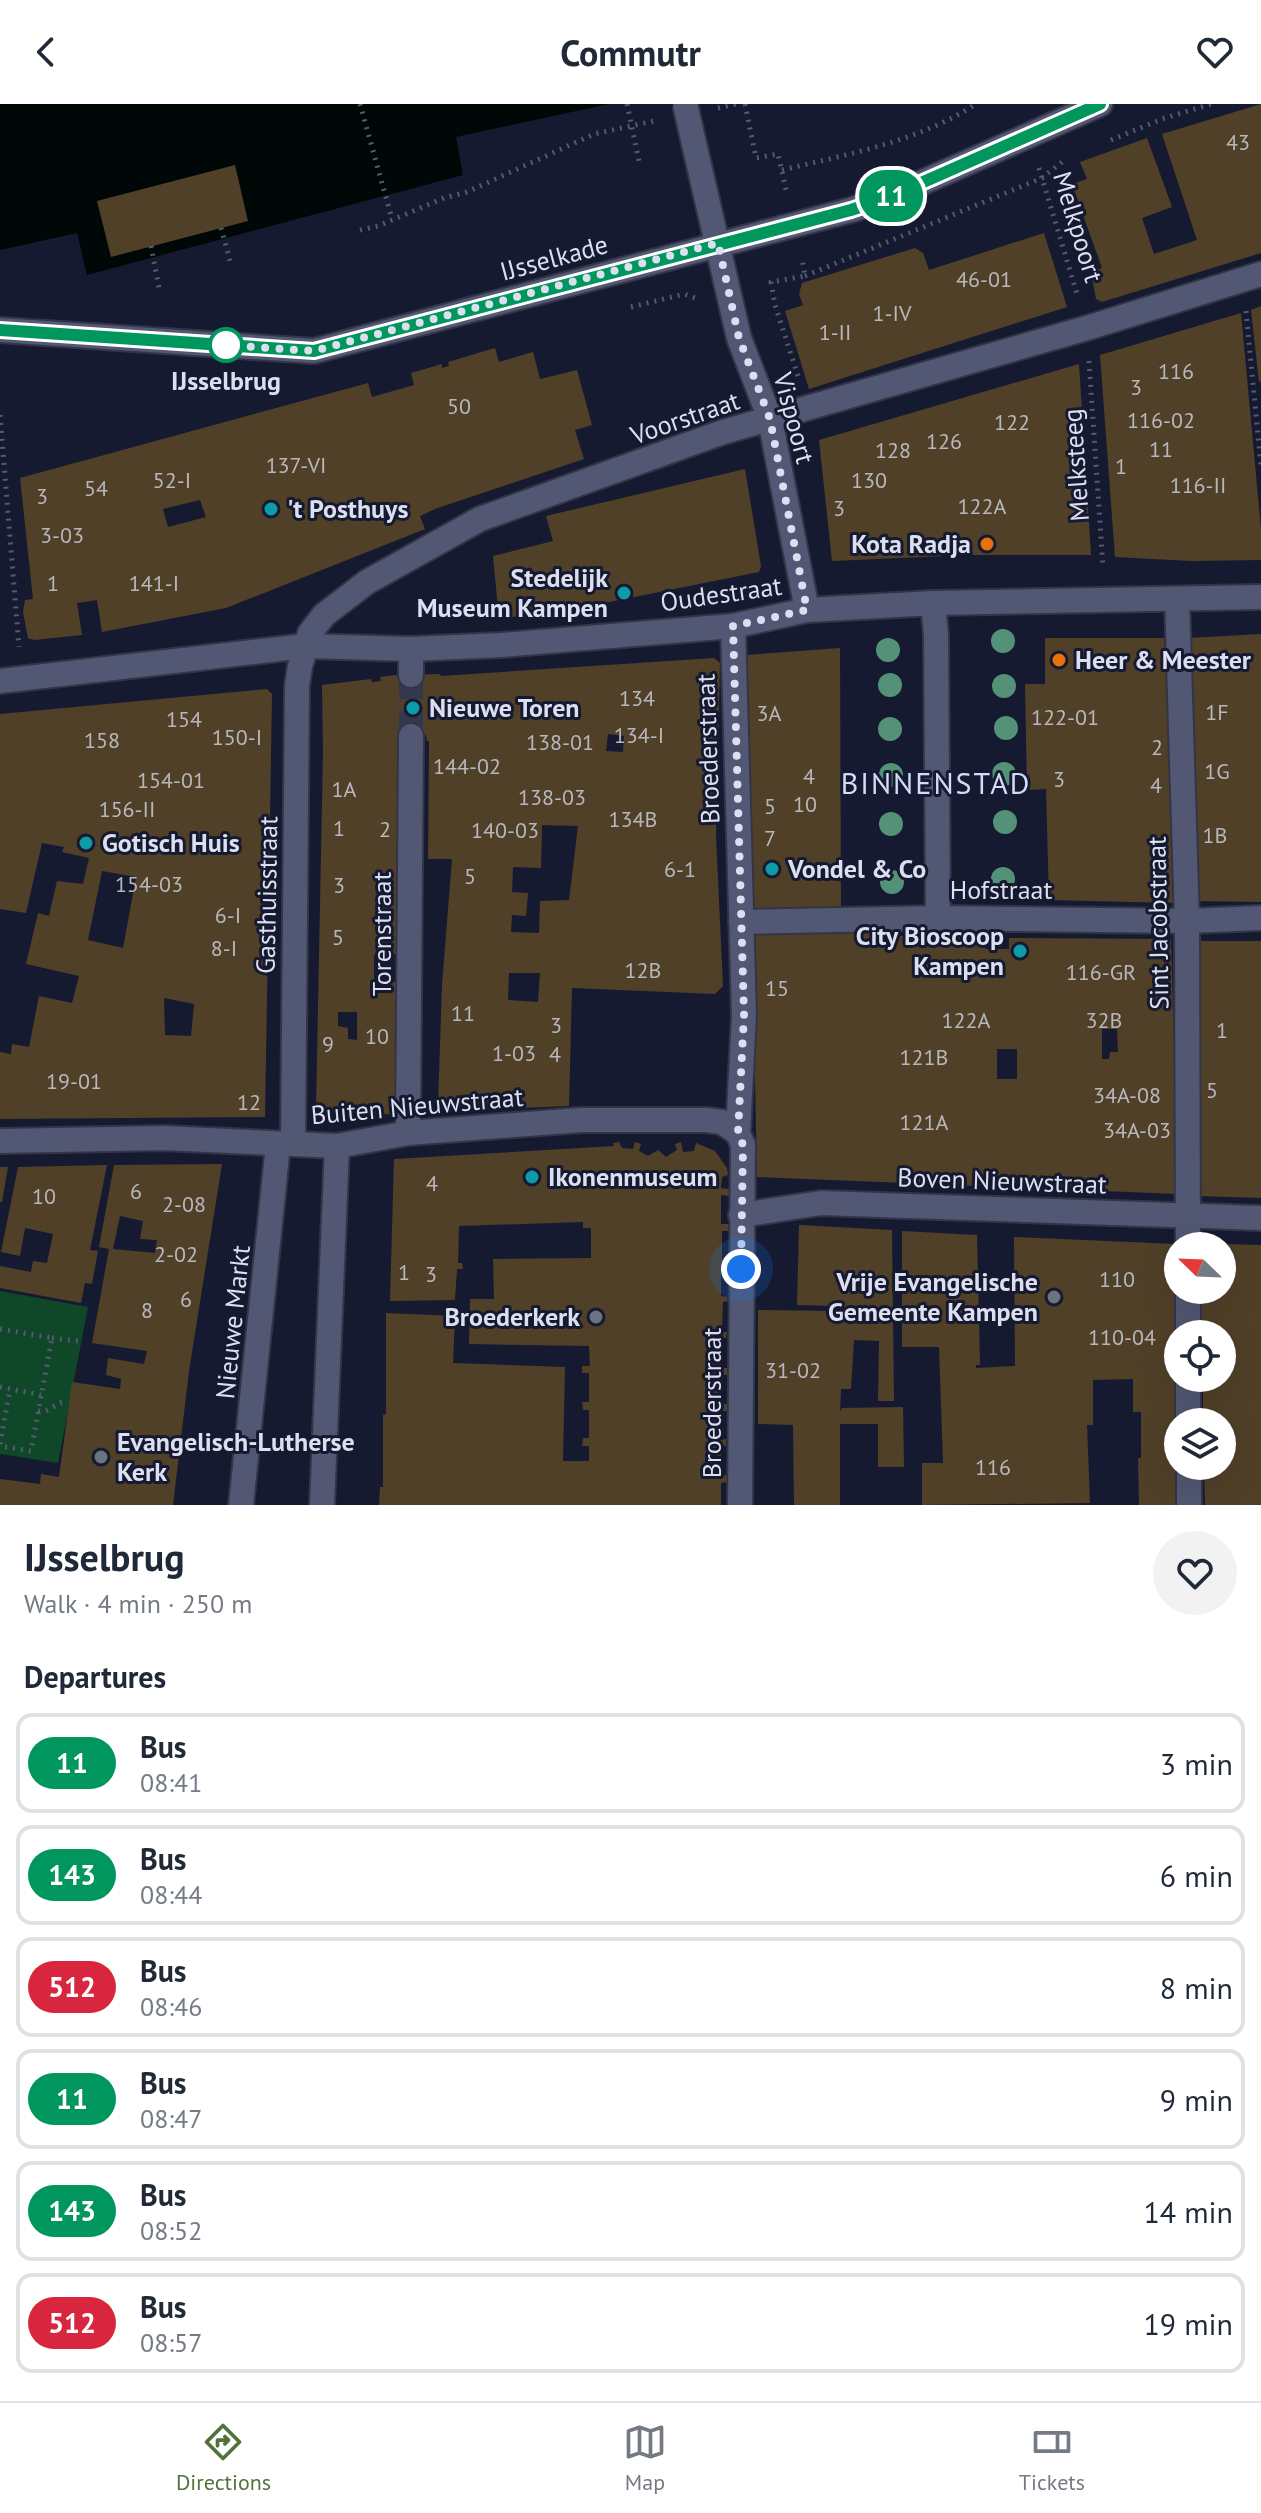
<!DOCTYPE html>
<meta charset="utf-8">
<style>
body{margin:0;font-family:"PT Sans",sans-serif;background:#f2f2f3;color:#1f2937;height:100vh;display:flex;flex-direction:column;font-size:30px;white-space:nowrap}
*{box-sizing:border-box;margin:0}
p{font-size:26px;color:#747a83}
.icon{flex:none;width:44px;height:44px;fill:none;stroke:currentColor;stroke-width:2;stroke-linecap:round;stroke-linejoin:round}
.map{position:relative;height:1401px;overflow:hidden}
.sheet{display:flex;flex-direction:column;background:#fff;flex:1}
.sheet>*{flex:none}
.badge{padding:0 16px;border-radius:26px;font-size:28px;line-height:52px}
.needle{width:52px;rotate:293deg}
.buttons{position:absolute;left:1164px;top:1128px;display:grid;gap:16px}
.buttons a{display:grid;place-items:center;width:72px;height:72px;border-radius:50%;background:#fff;box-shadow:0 8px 32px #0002;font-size:40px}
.you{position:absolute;width:40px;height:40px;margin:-20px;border:6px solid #fff;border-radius:50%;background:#1a73e8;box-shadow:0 0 0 12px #1a73e833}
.map>.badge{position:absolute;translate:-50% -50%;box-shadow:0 0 0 4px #fff}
h2{padding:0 24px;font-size:30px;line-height:72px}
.round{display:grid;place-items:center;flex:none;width:84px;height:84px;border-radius:42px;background:#f2f2f3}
.summary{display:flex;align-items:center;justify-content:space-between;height:136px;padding:0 24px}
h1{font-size:38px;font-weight:800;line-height:60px}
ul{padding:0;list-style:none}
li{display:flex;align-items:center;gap:24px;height:100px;margin:0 16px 12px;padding:0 8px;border:4px solid #e0e1e3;border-radius:16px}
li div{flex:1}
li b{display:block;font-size:30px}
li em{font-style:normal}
li .badge{min-width:88px;font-weight:700;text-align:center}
header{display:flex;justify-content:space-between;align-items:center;height:104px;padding:0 24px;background:#fff;font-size:36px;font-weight:800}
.menu{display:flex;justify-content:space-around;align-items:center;height:112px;border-top:2px solid #e0e1e3;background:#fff;font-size:22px;color:#747a83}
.menu a{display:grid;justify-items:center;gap:4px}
.menu .on{color:#53723a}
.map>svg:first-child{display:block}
</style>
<header><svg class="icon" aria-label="back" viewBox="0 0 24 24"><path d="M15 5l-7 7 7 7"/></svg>Commutr<svg class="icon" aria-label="heart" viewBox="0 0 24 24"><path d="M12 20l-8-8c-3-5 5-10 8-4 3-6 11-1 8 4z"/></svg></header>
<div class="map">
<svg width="1261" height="1401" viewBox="0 0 1261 1401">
<rect width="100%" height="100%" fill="#161a31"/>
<path fill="#0f4829" d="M0 1187 88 1203 58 1359 0 1350Z"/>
<path fill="#000707" d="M0 0H609L456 33 463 71 87 171 77 129 0 146Z"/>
<g fill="#514028" fill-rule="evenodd">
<path d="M1261 0V149L1102 198 1096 195 1091 168 1102 164 1072 80 1087 75 1080 58 1147 34 1172 103 1142 114 1154 150 1197 136 1162 30Z"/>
<path d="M235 61 248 117 111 153 97 97Z"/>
<path d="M1044 129 1067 203 809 285 785 207 803 201 799 190 802 179 915 144 923 149 929 166Z"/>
<path d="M1261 202V277L1259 278 1251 206Z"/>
<path d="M1241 209 1261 425V456L1191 457 1115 453 1100 251Z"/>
<path d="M495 244 499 258 533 248 540 275 577 266 592 321 575 326 584 355 435 405 420 412 425 425 226 504 102 528 97 496 77 499 82 531 34 536 28 534 23 508 25 496 33 495 20 374 368 279 372 293 414 281 411 269 442 260V264L449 262 448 258ZM200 396 206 413 168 423 163 405Z"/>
<path d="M1079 260 1091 451H969L832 457 819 336Z"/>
<path d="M745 365 761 462 759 468 599 500 499 515 493 452 553 437 546 412Z"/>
<path d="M1261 530V798L1195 797 1188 534Z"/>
<path d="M1045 534H1164L1171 669 1173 799 1049 796 1046 685 1027 686 1025 580H1045Z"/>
<path d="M840 544 841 805 752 807 746 684V551Z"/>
<path d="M714 554 720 559 716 732 723 882 715 890 572 884 569 1002 445 1007 438 1001 442 881 452 755H428L429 637H427L426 631 401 632V638H398L397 850 374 851V878H396L395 1010 323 1012 316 1005 323 649 322 581 371 575 372 578 381 577 380 573 395 571 440 570 441 572ZM608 630 624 632 623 648 606 647ZM542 721 578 722 569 796 540 797 539 829 511 828 512 811 526 812 528 789 512 788 513 763 541 764ZM509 869H540L538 898 508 896ZM338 908H357V936L348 935V924L338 922Z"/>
<path d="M267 585 272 590 265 1013 0 1015V948L11 950 12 940 29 943 39 892 72 899 79 872 26 860 38 809 49 812 57 777 83 780 89 754 62 748 64 743 42 739 26 809 0 805V610ZM102 767 136 773 123 844 88 836ZM164 894 194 900 191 932 165 931Z"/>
<path d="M900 823V832H985V845H1009V834L1171 835 1178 1090 757 1073 752 827ZM1102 925H1117L1118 948H1110L1109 955H1102ZM997 945H1017V975H997Z"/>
<path d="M1198 837H1261V1094L1199 1092Z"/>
<path d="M619 1038 622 1044 633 1045 635 1038 641 1040 639 1047 648 1052 658 1046 666 1053 677 1046 675 1040 681 1038 683 1048 694 1047 696 1039 715 1047 727 1064 728 1071 722 1073 721 1084 729 1085V1092L721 1091V1120H728L729 1127H722V1156H729V1163H721V1192L727 1193 728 1197 723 1198 722 1228H727L726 1234H722L721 1264H727V1271H721V1300H727V1307H721V1336L726 1335V1342L721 1343V1372L726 1371 727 1378 721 1379V1401H379L380 1383H383V1311L386 1310V1209L455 1212 453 1259 565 1263 563 1357H589V1342H582L583 1334H589V1306H583L582 1298H589V1269H582V1262H590L589 1242 469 1240 470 1195H494L493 1155 591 1154V1124H583V1118L459 1122 458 1159H462L463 1165H457L455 1196 390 1197 394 1055 614 1042 613 1039Z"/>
<path d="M222 1060 189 1267 173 1401H0V1375L40 1380 41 1370 59 1373 72 1278 120 1285 121 1275 106 1271 108 1254 144 1260 147 1247 92 1239 109 1145 99 1143 114 1061ZM120 1112 143 1117 140 1135 157 1136 155 1149 113 1145Z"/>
<path d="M107 1061 90 1146 98 1147 92 1180 85 1179 81 1199 0 1184V1162L31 1168 33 1157 47 1159 53 1130 25 1124 20 1152 1 1148 18 1063Z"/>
<path d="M0 1063H8L2 1098H0Z"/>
<path d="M799 1121 892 1126 894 1297H878L879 1237 854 1236 851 1285H841L840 1307 842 1304 903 1303 904 1363H878V1320H840V1401H794L793 1321 758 1320V1206L834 1207 836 1202 797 1201Z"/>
<path d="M902 1127 977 1131 980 1261H976V1264L1015 1262 1014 1133 1175 1140 1179 1401H1139L1138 1354H1141V1308H1133V1275L1093 1276V1321H1087L1090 1399 922 1401V1359H943L939 1243H902Z"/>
<path d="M1222 1140 1261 1141V1401H1205L1204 1362H1222V1318H1203V1274H1222V1230H1200L1199 1186H1222Z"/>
</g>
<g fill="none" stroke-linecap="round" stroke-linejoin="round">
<path stroke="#34384e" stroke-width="24" stroke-dasharray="24 12" stroke-linecap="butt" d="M411 571V632"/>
<g stroke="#333547" stroke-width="28">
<g id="minor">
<path d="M695 44 739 234 770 315 807 506"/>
<path d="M0 226 314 247 851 106 887 94 1100 0"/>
<path d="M1177 495 1187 817 1188 1142"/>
<path d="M933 499 936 531 938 814"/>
<path d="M733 522 744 911 738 1029 743 1041 740 1401"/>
<path d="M411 545V571"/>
<path d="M0 577 305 542 411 545 502 541 733 522 807 506 933 499 1261 493"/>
<path d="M741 818 938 814 1187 817 1261 814"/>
<path d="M408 1029 411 632"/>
<path d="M0 1037 164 1034 337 1042 408 1029 581 1016H707L722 1018 738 1029"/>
<path d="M293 1040 297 582 300 562 310 529 324 511 367 478 480 415 723 328 1087 224 1261 170"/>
<path d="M741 1111 821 1099 1261 1114"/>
<path d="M1188 1230V1186"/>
<path d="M1188 1274V1318"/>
<path d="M1189 1362V1401"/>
<path d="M241 1401 278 1041"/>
<path d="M322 1401 337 1042"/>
</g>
</g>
<g stroke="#565a6f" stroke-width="5" stroke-dasharray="2 6" stroke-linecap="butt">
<path d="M360 0 392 115"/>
<path d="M745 0 756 54 778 50 787 90"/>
<path d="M718 4 736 0"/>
<path d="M1111 36 1162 15 1211 0"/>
<path d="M1039 64 1078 193"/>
<path d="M782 66C849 50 917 38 976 0"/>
<path d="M221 124 231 160"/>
<path d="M360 126 378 122 444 94 467 88 594 30 654 17"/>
<path d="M151 142 159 184"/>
<path d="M805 172 1042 74 1066 55"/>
<path d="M631 203 684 190 695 194"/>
<path d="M1246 207 1261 362"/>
<path d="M1089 257 1103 463"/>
<path d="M798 272 775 201 771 178 805 172 802 155"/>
<path d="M0 311 19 543"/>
<path d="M0 1225 52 1234 31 1347 0 1342"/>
<path d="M52 1234 79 1237"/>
<path d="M0 1283 41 1291"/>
<path d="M38 1307C51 1309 55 1298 66 1298"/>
<path d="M0 1340 10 1285"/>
</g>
<use href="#minor" stroke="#525873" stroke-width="24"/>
<g stroke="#333547" stroke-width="28" stroke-linecap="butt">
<path id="minor-bridge" d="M685 0 695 44"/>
</g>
<path stroke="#565a6f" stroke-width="5" stroke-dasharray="2 6" stroke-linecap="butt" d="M627 0 639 57"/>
<use href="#minor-bridge" stroke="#525873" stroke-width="24"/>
</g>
<g fill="#539276">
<circle cx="1003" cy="537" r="12"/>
<circle cx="888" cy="546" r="12"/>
<circle cx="890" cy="581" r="12"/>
<circle cx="1004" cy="582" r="12"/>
<circle cx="1006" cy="624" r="12"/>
<circle cx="890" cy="625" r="12"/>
<circle cx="1004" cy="670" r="12"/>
<circle cx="891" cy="671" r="12"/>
<circle cx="1005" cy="718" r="12"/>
<circle cx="891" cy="720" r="12"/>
<circle cx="1003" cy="775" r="12"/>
<circle cx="892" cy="778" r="12"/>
</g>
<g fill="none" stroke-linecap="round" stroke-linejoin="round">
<g stroke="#fff" stroke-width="18">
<path id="line" d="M0 226 314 247 851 106 887 94 1100 0"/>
</g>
<use href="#line" stroke="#00965e" stroke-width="12"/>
<path stroke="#dbdfef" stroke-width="8" stroke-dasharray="0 14.4" d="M226 241H224L314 247 718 139 739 234 770 315 807 506 733 522 744 911 738 1029 743 1041 741 1165"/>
</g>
<circle fill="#fff" stroke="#00965e" stroke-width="4" cx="226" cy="241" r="16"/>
<g fill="#0f9aa8" stroke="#161a31" stroke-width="3">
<circle cx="271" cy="405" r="8"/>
<circle cx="624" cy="489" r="8"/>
<circle cx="413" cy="604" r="8"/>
<circle cx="86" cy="739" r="8"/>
<circle cx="772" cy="765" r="8"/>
<circle cx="1020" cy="847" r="8"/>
<circle cx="532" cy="1073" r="8"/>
</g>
<g fill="#e8710a" stroke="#161a31" stroke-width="3">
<circle cx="987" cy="440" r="8"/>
<circle cx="1059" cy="556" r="8"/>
</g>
<g fill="#6b7280" stroke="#161a31" stroke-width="3">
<circle cx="1054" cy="1193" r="8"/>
<circle cx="596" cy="1213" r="8"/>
<circle cx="101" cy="1353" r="8"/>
</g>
<g text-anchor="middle" stroke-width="6" stroke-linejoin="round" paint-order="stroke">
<g font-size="22" fill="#b8b7bd">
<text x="1238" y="46">43</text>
<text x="984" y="183">46-01</text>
<text x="892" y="217">1-IV</text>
<text x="835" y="236">1-II</text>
<text x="1176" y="275">116</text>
<text x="1136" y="291">3</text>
<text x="459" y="310">50</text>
<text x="1161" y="324">116-02</text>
<text x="1012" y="326">122</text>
<text x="944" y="345">126</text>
<text x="1161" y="353">11</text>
<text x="893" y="354">128</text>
<text x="296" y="369">137-VI</text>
<text x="1121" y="370">1</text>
<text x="172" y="384">52-I</text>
<text x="869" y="384">130</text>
<text x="1198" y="389">116-II</text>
<text x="96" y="392">54</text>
<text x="42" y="400">3</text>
<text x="982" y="410">122A</text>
<text x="839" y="412">3</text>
<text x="62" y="439">3-03</text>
<text x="53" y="487">1</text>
<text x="154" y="487">141-I</text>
<text x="637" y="602">134</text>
<text x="1217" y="616">1F</text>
<text x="769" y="617">3A</text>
<text x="1065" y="621">122-01</text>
<text x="184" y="623">154</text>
<text x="639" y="639">134-I</text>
<text x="237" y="641">150-I</text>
<text x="102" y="644">158</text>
<text x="560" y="646">138-01</text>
<text x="1157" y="651">2</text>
<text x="467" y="670">144-02</text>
<text x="1217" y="675">1G</text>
<text x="809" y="680">4</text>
<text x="1059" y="683">3</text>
<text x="171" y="684">154-01</text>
<text x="1156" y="689">4</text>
<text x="344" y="693">1A</text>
<text x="552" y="701">138-03</text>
<text x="805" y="708">10</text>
<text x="770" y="710">5</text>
<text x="127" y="713">156-II</text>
<text x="633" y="723">134B</text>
<text x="339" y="732">1</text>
<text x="385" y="733">2</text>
<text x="505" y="734">140-03</text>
<text x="1215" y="739">1B</text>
<text x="770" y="742">7</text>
<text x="680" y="773">6-1</text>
<text x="470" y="780">5</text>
<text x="149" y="788">154-03</text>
<text x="339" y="789">3</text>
<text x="228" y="819">6-I</text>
<text x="338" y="841">5</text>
<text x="224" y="852">8-I</text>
<text x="643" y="874">12B</text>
<text x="1101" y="876">116-GR</text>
<text x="777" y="892">15</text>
<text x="463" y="917">11</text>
<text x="966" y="924">122A</text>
<text x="1104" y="924">32B</text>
<text x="556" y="929">3</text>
<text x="1222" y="934">1</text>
<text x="377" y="940">10</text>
<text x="328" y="948">9</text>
<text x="514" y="957">1-03</text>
<text x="555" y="958">4</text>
<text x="924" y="961">121B</text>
<text x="74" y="985">19-01</text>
<text x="1212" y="994">5</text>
<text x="1127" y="999">34A-08</text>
<text x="249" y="1006">12</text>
<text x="924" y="1026">121A</text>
<text x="1137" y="1034">34A-03</text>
<text x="432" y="1087">4</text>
<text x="136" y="1095">6</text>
<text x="44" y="1100">10</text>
<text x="184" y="1108">2-08</text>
<text x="176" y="1158">2-02</text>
<text x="404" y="1176">1</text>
<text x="431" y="1178">3</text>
<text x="1117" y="1183">110</text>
<text x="186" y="1203">6</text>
<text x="147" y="1214">8</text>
<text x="1122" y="1241">110-04</text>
<text x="793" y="1274">31-02</text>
<text x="993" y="1371">116</text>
</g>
<g font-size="26" fill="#dbdfef" stroke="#161a31">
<text transform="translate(1078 123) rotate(73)" y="9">Melkpoort</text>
<text transform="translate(554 154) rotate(-15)" y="9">IJsselkade</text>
<text transform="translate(685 314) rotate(-19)" y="9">Voorstraat</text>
<text transform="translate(794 314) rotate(75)" y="9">Vispoort</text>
<text transform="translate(1076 361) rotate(-94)" y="9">Melksteeg</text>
<text transform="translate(721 490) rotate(-8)" y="9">Oudestraat</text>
<text transform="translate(708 645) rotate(-92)" y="9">Broederstraat</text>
<text x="1001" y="795">Hofstraat</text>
<text transform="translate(267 791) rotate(-89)" y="9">Gasthuisstraat</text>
<text transform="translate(1158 819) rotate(-91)" y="9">Sint Jacobstraat</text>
<text transform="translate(382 830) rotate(-90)" y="9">Torenstraat</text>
<text transform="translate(417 1002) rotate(-5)" y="9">Buiten Nieuwstraat</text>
<text transform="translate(1002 1077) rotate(2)" y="9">Boven Nieuwstraat</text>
<text transform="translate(233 1218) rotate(-84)" y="9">Nieuwe Markt</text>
<text transform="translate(712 1299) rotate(-90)" y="9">Broederstraat</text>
</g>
<g font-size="26" font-weight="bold" fill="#dbdfef" stroke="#161a31">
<text x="226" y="286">IJsselbrug</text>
</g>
<g font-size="26" font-weight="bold" fill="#dbdfef" stroke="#161a31" text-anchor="start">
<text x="287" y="414">'t Posthuys</text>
<text x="971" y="449" text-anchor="end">Kota Radja</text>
<text x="608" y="483" text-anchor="end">Stedelijk<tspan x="608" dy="30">Museum Kampen</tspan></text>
<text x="1075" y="565">Heer &amp; Meester</text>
<text x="429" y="613">Nieuwe Toren</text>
<text x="102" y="748">Gotisch Huis</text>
<text x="788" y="774">Vondel &amp; Co</text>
<text x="1004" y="841" text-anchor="end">City Bioscoop<tspan x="1004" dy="30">Kampen</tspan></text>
<text x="548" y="1082">Ikonenmuseum</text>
<text x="1038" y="1187" text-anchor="end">Vrije Evangelische<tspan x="1038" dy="30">Gemeente Kampen</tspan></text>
<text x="580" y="1222" text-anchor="end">Broederkerk</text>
<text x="117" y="1347">Evangelisch-Lutherse<tspan x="117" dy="30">Kerk</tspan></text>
</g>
<g font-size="30" letter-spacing="2" fill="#d3dbfb" stroke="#161a31">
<text x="936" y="690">BINNENSTAD</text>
</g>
</g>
</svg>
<div class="buttons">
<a><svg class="needle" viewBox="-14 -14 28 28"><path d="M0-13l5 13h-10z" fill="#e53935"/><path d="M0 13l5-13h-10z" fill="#747a83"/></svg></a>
<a><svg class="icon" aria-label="locate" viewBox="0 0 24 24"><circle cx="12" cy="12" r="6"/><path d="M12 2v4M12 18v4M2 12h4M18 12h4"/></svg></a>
<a><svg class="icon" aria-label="layers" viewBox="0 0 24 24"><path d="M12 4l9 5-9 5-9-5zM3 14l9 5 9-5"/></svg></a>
</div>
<div class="you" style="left:741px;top:1165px"></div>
<b class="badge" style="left:891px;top:92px;background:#00965e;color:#fff">11</b>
</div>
<section class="sheet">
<div class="summary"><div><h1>IJsselbrug</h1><p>Walk · 4 min · 250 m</p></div><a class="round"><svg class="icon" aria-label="heart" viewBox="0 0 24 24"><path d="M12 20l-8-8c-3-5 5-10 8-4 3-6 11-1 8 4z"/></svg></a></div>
<h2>Departures</h2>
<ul>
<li><span class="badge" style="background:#00965e;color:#fff">11</span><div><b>Bus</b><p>08:41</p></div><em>3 min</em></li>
<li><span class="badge" style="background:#00965e;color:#fff">143</span><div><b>Bus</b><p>08:44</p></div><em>6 min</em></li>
<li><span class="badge" style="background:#d7263d;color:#fff">512</span><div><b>Bus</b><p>08:46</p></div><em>8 min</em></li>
<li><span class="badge" style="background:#00965e;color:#fff">11</span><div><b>Bus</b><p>08:47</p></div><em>9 min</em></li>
<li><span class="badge" style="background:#00965e;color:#fff">143</span><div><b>Bus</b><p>08:52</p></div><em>14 min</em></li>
<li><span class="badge" style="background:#d7263d;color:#fff">512</span><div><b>Bus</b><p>08:57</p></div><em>19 min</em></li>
</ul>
</section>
<nav class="menu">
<a class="on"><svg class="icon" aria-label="directions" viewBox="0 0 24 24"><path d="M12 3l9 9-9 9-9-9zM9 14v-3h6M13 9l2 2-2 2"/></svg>Directions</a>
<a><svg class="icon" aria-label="map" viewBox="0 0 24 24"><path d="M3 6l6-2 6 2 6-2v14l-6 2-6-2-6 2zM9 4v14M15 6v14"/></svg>Map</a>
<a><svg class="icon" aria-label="tickets" viewBox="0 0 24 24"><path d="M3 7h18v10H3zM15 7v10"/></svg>Tickets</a>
</nav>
